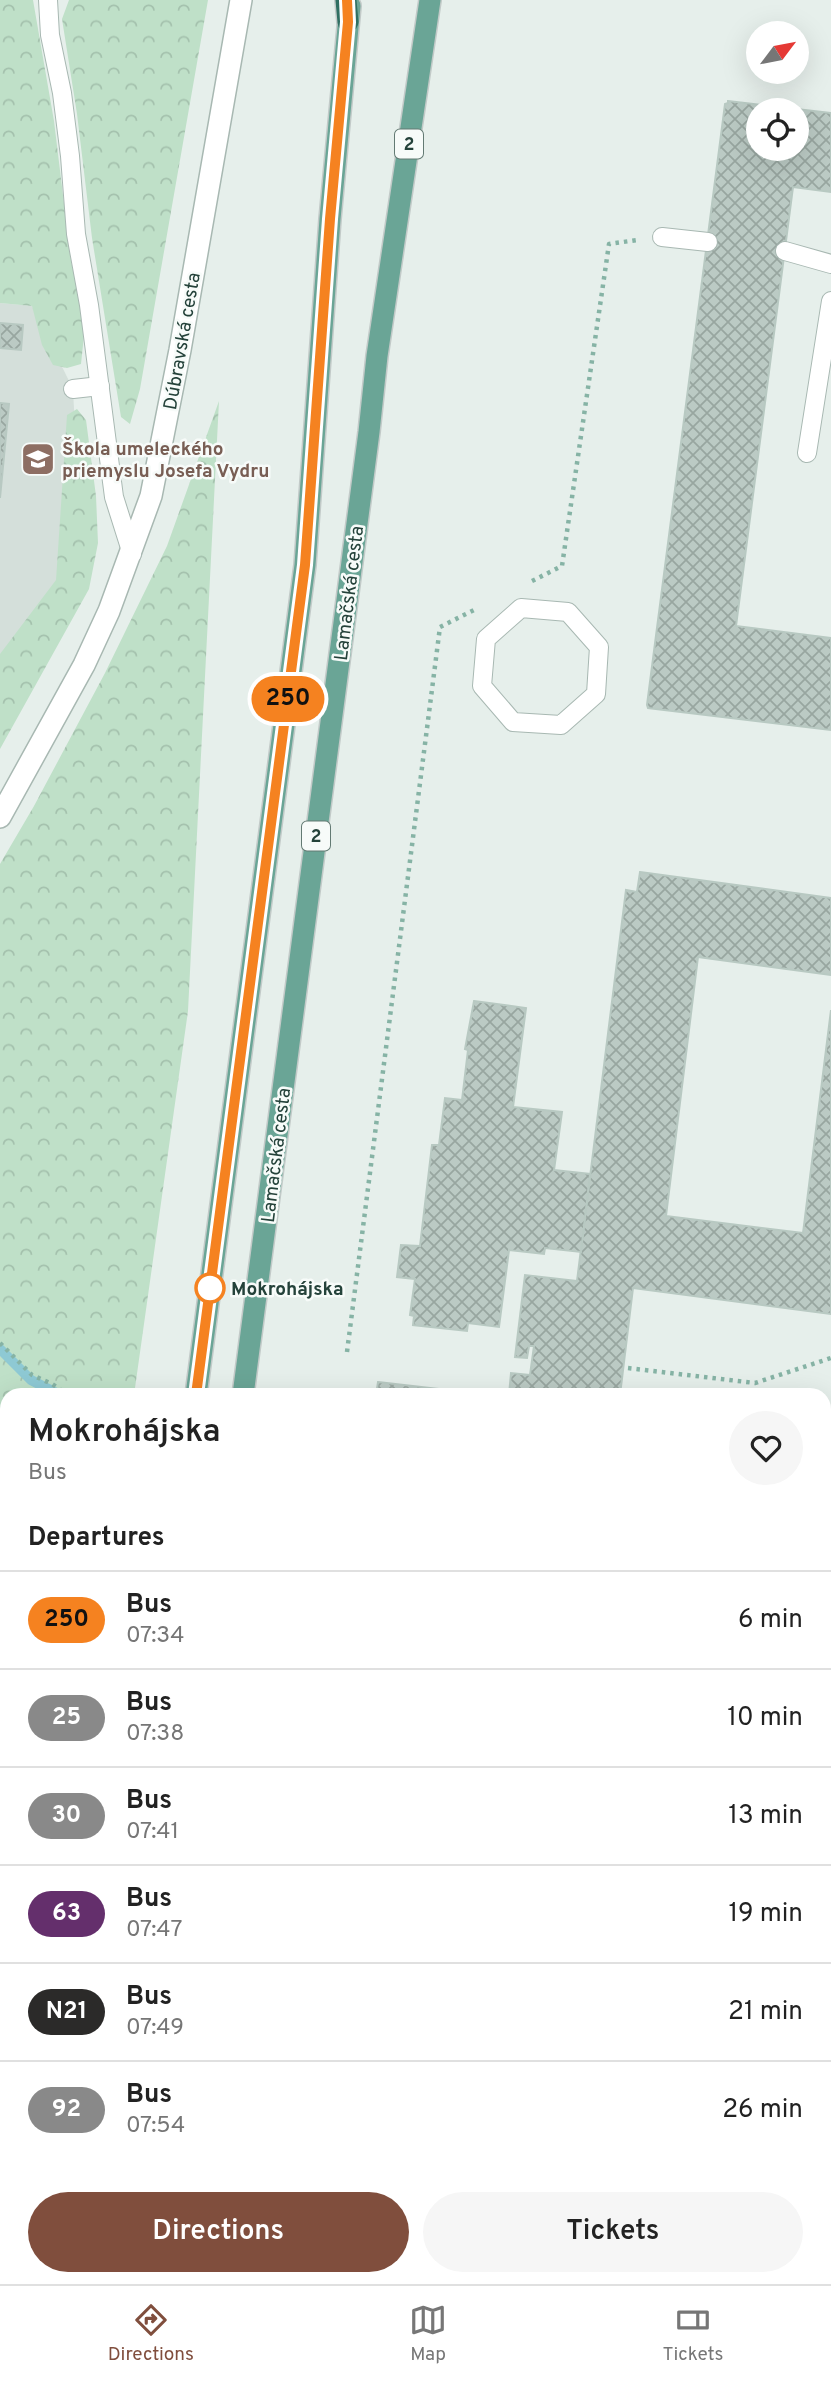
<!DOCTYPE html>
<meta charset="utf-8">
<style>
body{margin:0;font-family:Overpass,sans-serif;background:#f6f6f6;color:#222;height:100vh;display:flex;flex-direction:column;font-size:26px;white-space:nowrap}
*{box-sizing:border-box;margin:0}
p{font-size:23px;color:#767676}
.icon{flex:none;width:38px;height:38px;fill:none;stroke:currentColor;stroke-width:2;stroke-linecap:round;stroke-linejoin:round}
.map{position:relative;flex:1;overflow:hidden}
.side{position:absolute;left:0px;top:1388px;width:831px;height:898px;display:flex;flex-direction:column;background:#fff;border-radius:21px 21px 0 0;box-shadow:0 7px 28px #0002}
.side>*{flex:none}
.badge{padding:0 14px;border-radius:23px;font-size:24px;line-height:46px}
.needle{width:46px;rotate:58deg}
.tools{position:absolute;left:746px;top:21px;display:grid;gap:14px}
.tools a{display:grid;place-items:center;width:63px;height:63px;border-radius:50%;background:#fff;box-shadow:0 7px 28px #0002;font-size:35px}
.map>.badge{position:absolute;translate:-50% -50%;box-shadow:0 0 0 4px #fff}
h2{padding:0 28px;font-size:26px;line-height:63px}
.round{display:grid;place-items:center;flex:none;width:74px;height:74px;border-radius:37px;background:#f6f6f6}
.summary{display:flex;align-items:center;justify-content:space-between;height:119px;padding:0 28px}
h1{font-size:33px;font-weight:600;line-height:52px}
.action{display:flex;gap:14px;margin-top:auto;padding:14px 28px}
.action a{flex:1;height:80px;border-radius:42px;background:#804e3d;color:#fff;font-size:28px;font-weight:600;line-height:80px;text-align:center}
.action a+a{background:#f6f6f6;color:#222}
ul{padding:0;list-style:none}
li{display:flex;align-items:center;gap:21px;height:98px;padding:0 28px;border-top:2px solid #e0e0e0}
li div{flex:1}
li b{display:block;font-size:26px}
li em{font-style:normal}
li .badge{min-width:77px;font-weight:700;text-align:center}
.menu{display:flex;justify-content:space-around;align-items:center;height:98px;border-top:2px solid #e0e0e0;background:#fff;font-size:19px;color:#767676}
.menu a{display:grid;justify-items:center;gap:4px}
.menu .current{color:#804e3d}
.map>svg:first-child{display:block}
</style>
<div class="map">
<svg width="831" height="2284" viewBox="0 0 831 2284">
<defs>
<pattern id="forest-crowns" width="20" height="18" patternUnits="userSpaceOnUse" patternTransform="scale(1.75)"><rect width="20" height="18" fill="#bfe0c8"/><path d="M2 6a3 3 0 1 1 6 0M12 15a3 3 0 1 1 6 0" fill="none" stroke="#a4c1ad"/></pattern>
<pattern id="building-cross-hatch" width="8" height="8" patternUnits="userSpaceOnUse" patternTransform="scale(1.75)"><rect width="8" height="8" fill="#bbcac4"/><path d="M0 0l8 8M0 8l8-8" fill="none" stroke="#98a6a0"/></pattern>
</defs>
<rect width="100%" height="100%" fill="#e6efeb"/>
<path fill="#d4dfda" d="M0 303 32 306 73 389 80 528 0 715Z"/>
<g fill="url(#forest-crowns)">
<path d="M0 0H33L54 121 71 261 85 326 81 364 67 368 53 365 42 345 32 306 0 303Z"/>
<path d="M69 0H208L140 389 130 424 121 417 92 238 77 114 62 19Z"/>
<path d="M219 401 188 1011 134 1395H7V2278L9 2279 8 2284H0V864L34 806 105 673 167 546Z"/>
<path d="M77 409 86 420 96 496 98 543 89 589 0 749V654L56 580 67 415Z"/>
</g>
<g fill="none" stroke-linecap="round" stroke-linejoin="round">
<path stroke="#8ec9d4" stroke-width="10" d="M0 1349 31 1380 60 1395"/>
</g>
<g fill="url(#building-cross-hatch)" stroke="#b8c9c2" stroke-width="2" fill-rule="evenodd">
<path d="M728 101 831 113V192L793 187 736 626 831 638V730L648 708 647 705 725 104 728 103ZM758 110H796V149H758Z"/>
<path d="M0 323 23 325 21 350 0 348Z"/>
<path d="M0 403 9 404 0 498Z"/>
<path d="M640 872 831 898V975L698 957 666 1216 803 1233 831 1010V1314L633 1288 620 1395H509L511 1373 530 1375 534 1346H529L527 1358 515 1357 525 1275 577 1281 626 890 637 892Z"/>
<path d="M474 1001 526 1008 513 1107 562 1112 554 1170 590 1174 581 1252 545 1248 544 1254 509 1250 499 1327 468 1323 467 1331 413 1325 414 1316 410 1315 415 1279 397 1277 401 1245 420 1246 432 1145H439L445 1098 462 1100 468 1050 465 1049Z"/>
<path d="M378 1382 491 1395H376Z"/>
</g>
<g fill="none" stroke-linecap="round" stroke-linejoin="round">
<g stroke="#a8b8b2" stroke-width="20">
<g id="service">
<path d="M48 0 50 35 62 93 70 156 76 234 89 305 114 497 132 554"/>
<path d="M662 237 708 242"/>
<path d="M785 251 831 264"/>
<path d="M73 389 100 386"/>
<path d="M807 453 831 301"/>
<path d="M521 608 568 612 599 647 596 694 561 725 513 722 482 686 486 639Z"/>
</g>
</g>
<g stroke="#a8b8b2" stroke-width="24">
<g id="minor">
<path d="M0 817 84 665 109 611 151 496 180 350 241 0"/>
<path d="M824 1606H831"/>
</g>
</g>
<g stroke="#c2cac8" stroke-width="24">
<g id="primary">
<path d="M196 1395 305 565 330 219 350 6"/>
<path d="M243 1395 369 432 377 356 430 0"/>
<path d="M80 2284 81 2278"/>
<path d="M125 2284 126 2278"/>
</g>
</g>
<g stroke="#c2cac8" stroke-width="24">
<path id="motorway" d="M346 0 348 22"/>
</g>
<g stroke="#86b3a5" stroke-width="4.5" stroke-dasharray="3.5 5" stroke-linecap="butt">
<path d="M532 581 562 566 609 244 637 240"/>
<path d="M0 1343 32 1375 52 1384 68 1395"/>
<path d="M347 1352 440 627 474 610"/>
<path d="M628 1368 755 1383 831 1358"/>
</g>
<use href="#service" stroke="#fff" stroke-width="18"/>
<use href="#minor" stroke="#fff" stroke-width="21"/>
<use href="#primary" stroke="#6aa596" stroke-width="21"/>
<use href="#motorway" stroke="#2f6f62" stroke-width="21"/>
</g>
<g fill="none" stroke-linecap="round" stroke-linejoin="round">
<g stroke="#fff" stroke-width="16">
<path id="line" d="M196 1395 305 565 330 219 348 22 347 0"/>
</g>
<use href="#line" stroke="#f58220" stroke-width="10"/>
</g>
<defs>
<g id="school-square" transform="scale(1.75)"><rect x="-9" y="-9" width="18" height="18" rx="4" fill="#8d6e63" stroke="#f7fbf9"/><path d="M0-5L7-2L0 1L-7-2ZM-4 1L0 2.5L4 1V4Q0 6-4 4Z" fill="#fff"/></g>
</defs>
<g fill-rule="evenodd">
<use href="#school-square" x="38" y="459"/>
</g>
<circle fill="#fff" stroke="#f58220" stroke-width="3.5" cx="210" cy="1288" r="14"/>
<g text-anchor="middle" stroke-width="5" stroke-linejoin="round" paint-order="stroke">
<g fill="#f7fbf9" stroke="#637a73" stroke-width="2">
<rect x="395" y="129.5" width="28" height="29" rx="5"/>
<rect x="302" y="821.5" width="28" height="29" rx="5"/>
</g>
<g font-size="18" font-weight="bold" fill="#24423a">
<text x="409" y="150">2</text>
<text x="316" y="842">2</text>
</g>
<g font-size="19" fill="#24423a" stroke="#f7fbf9">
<text transform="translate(181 341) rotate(-80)" y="7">Dúbravská cesta</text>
<text transform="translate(348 593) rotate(-83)" y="7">Lamačská cesta</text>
<text transform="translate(275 1155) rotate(-83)" y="7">Lamačská cesta</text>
</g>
<g font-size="19" font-weight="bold" fill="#785e54" stroke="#f7fbf9" text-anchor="start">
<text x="62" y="455">Škola umeleckého<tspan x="62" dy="22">priemyslu Josefa Vydru</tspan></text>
</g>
<g font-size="19" font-weight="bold" fill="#24423a" stroke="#f7fbf9" text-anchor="start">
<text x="231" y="1295">Mokrohájska</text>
</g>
</g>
</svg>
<div class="tools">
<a><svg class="needle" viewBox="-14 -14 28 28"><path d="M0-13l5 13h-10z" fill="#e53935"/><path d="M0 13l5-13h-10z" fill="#767676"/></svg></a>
<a><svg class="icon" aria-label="locate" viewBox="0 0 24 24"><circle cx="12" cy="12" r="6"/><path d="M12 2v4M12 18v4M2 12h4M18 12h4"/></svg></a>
</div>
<b class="badge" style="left:288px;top:699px;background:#f58220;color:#111">250</b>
<section class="side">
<div class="summary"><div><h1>Mokrohájska</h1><p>Bus</p></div><a class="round"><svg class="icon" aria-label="heart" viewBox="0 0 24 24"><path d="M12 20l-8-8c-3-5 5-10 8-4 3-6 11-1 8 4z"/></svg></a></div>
<h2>Departures</h2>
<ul>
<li><span class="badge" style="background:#f58220;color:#111">250</span><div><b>Bus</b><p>07:34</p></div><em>6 min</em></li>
<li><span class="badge" style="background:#898989;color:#fff">25</span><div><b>Bus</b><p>07:38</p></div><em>10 min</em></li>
<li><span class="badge" style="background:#898989;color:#fff">30</span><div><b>Bus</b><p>07:41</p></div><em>13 min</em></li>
<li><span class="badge" style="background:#642f6c;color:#fff">63</span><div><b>Bus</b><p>07:47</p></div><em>19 min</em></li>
<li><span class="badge" style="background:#2b2a29;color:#fff">N21</span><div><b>Bus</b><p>07:49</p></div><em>21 min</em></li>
<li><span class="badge" style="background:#898989;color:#fff">92</span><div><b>Bus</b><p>07:54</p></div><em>26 min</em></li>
</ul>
<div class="action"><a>Directions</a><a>Tickets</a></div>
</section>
</div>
<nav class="menu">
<a class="current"><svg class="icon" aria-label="directions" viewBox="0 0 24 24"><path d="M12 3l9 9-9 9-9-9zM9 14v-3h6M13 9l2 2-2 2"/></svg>Directions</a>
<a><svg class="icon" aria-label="map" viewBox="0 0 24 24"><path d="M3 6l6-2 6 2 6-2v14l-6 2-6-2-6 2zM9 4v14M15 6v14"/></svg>Map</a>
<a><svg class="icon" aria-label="tickets" viewBox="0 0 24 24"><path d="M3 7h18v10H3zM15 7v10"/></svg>Tickets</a>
</nav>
